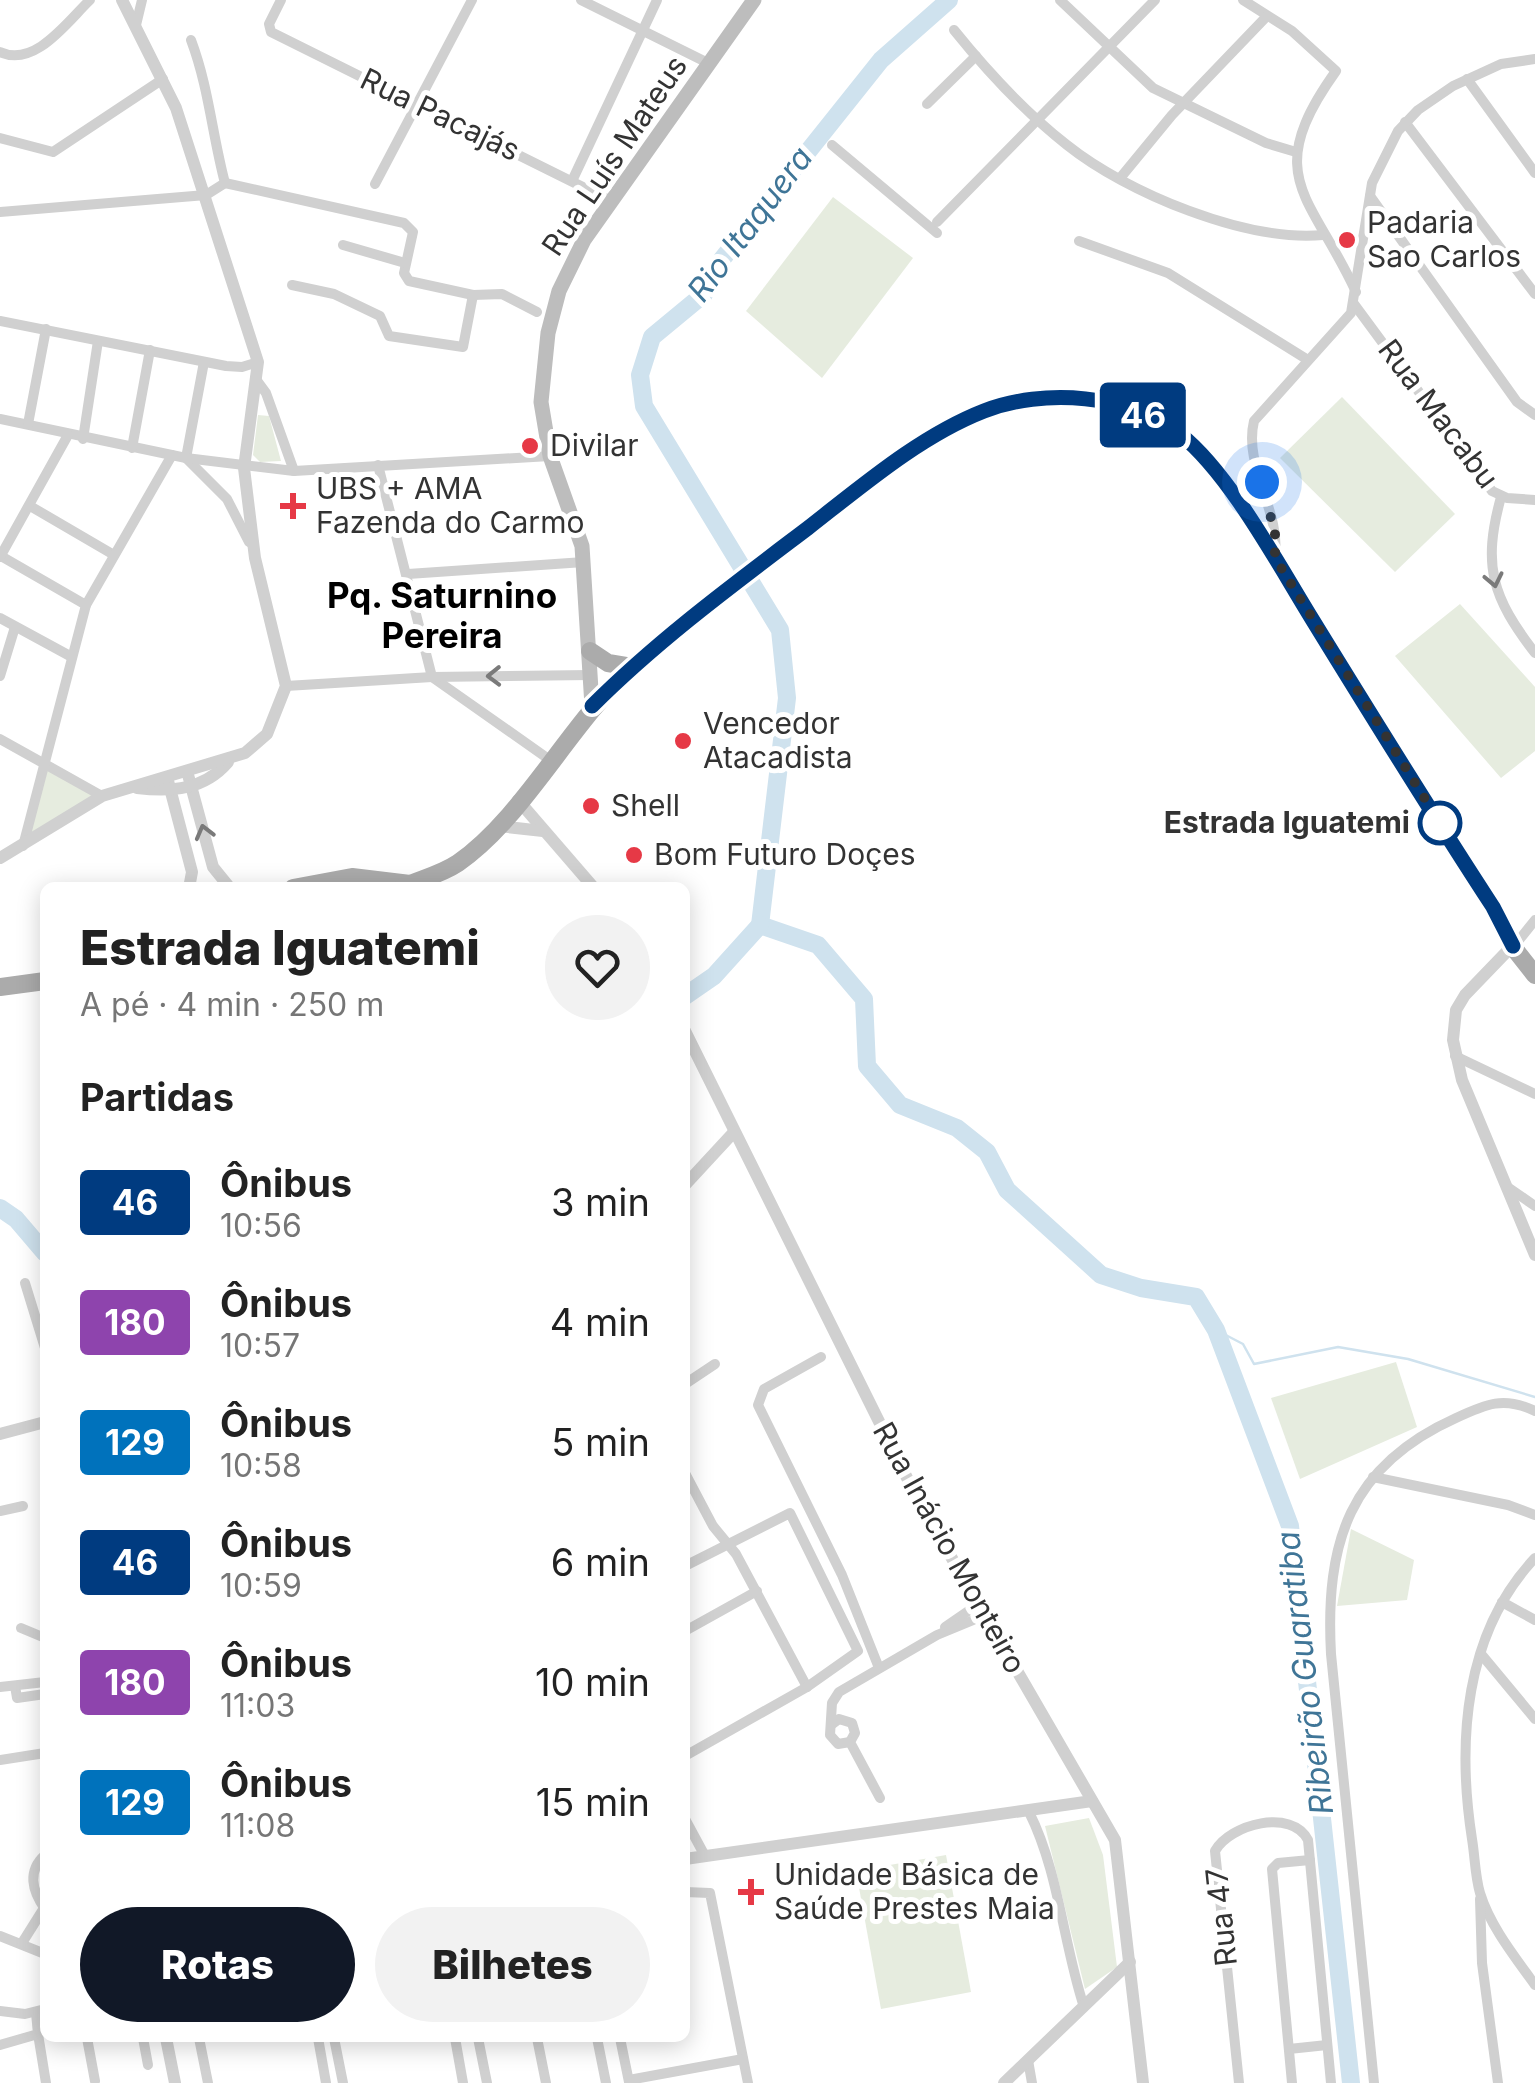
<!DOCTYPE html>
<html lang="pt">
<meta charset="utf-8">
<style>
body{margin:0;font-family:Inter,sans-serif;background:#f2f2f2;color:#222;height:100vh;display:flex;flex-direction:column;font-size:38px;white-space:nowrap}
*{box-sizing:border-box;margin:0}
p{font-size:32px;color:#767676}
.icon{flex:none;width:55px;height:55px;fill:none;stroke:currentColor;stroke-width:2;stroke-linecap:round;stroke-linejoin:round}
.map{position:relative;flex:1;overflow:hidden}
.side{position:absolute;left:40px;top:882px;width:650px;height:1160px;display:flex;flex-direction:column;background:#fff;border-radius:15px;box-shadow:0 5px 25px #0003}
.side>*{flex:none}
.badge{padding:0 20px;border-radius:8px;font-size:35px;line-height:65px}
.you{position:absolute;width:50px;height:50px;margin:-25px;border:8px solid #fff;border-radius:50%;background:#1a73e8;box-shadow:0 0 0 15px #1a73e833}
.map>.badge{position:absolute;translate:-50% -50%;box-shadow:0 0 0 5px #fff}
h2{padding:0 40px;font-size:38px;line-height:90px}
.round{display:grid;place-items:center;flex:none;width:105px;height:105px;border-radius:52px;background:#f2f2f2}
.overview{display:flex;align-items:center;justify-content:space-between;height:170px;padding:0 40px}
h1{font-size:48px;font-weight:800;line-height:75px}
.primary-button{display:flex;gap:20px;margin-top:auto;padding:20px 40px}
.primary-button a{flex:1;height:115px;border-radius:60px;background:#111827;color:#fff;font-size:40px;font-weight:800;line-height:115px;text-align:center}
.primary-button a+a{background:#f2f2f2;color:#222}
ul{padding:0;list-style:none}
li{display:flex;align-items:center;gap:30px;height:120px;padding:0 40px}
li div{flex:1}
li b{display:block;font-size:38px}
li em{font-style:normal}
li .badge{min-width:110px;font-weight:700;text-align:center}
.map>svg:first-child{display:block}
</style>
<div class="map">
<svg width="1535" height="2083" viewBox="0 0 1535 2083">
<rect width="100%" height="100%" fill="#fff"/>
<g fill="#e6ecdf">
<path d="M833 197 913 258 822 378 746 311Z"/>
<path d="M1342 397 1455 514 1395 572 1280 458Z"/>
<path d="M258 415 269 416 281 461 260 462 253 455Z"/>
<path d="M1460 604 1535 687V751L1501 778 1395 656Z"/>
<path d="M43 760 100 797 24 844Z"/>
<path d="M1396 1362 1417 1427 1300 1479 1271 1398Z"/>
<path d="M1351 1529 1414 1560 1407 1600 1337 1606Z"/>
<path d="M1089 1818 1103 1855 1117 1967 1085 1989 1045 1826Z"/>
<path d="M946 1855 971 1992 881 2009 856 1871Z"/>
</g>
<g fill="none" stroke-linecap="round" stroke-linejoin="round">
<path stroke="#cfe2ee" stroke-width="2.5" d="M1216 1330 1243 1344 1254 1364 1338 1347 1408 1359 1535 1397"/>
<g stroke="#cfe2ee" stroke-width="18">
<path d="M760 925 818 945 864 999 867 1066 900 1105 957 1128 987 1152 1007 1190 1101 1275 1141 1288 1196 1297 1216 1330 1290 1526 1351 2083"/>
<path d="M760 925 787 698 780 630 644 406 640 375 652 337 704 294 719 263 881 60 949 0"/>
<path d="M685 996 714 976 760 925"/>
<path d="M0 1208 16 1219 45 1253"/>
</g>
<g stroke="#d0d0d0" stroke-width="10">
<path d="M281 0 269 24 271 32 611 201"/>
<path d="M581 0 710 64"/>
<path d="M1060 0 1153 88 1266 143 1296 152"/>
<path d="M1243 0 1292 31 1336 71C1260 177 1311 194 1356 292"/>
<path d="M136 25 142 0"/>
<path d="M954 30C987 71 1025 112 1067 145 1127 193 1246 242 1323 235"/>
<path d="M0 52C35 68 67 22 90 0"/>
<path d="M1467 79 1535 173"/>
<path d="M927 104 976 56"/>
<path d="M1405 122 1535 294"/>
<path d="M0 138 53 152 163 79"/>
<path d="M832 145 937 233"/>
<path d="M1121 177 1172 115 1267 16"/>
<path d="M572 181 657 0"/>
<path d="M225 183 404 223 413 232 404 273 409 281 473 295 502 294 537 312"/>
<path d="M375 184 472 0"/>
<path d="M1370 196 1517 402 1535 415"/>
<path d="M0 212 206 195 225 183C212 134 209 88 191 40"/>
<path d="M937 222 1155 0"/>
<path d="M1079 241 1168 273 1308 360"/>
<path d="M343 245 405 263"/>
<path d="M292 285 334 294 380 316 389 336 463 347 473 295"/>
<path d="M1354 304 1492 491 1507 498 1535 500"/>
<path d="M0 321 226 366 242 367 258 362"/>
<path d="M204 362 186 458 227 499 249 542"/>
<path d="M255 378 266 393 294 471"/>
<path d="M0 419 186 458 294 471 550 456"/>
<path d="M28 424 46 329"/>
<path d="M83 439 98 341"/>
<path d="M132 448 150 350"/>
<path d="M378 465 432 677 550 760"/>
<path d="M1501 497C1482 566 1492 597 1535 653"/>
<path d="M30 506 114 555"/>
<path d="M1 556 86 605"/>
<path d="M0 557 68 435"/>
<path d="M1275 557C1281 511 1243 466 1254 421L1351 313 1372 183 1398 131 1418 110 1453 86 1501 64 1535 59"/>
<path d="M408 574 584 562"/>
<path d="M0 618 70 656"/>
<path d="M0 676 15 627"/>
<path d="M286 686 432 677 591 675"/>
<path d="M0 739 102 796"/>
<path d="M23 846 86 605 172 455"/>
<path d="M1519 940 1535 920"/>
<path d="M1455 1056 1535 1094"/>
<path d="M1509 1188 1535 1206"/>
<path d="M25 1283 45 1348"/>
<path d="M821 1357 764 1389 758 1405 842 1575 879 1668"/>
<path d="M685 1384 715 1364"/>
<path d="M685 1473 713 1526 736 1554 807 1687"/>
<path d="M1373 1477 1508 1505 1535 1515"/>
<path d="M0 1511 23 1506"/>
<path d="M1535 1558C1464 1633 1457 1742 1472 1839 1475 1857 1475 1876 1480 1893 1490 1926 1515 1957 1535 1985"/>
<path d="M685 1566 790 1513 858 1651 807 1687 685 1756"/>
<path d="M1502 1602 1535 1620"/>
<path d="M945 1627 977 1605"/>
<path d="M21 1628 45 1638"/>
<path d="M685 1631 757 1591"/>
<path d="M1481 1654 1535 1719"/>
<path d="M15 1686 17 1698 45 1694"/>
<path d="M0 1687 45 1682"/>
<path d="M831 1725 839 1719 852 1723 855 1733 850 1742 880 1798"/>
<path d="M850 1742 838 1744 830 1735 832 1703 839 1692 937 1635 983 1616"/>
<path d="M0 1760 45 1753"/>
<path d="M1029 1812C1059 1872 1063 1943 1084 2007"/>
<path d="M685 1819 705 1856"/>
<path d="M45 1855C27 1871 32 1891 45 1909"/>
<path d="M685 1892 710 1893 748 2083"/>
<path d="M1480 1899 1482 1963 1498 2083"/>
<path d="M0 1936 45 1954"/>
<path d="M22 1943 44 1908"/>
<path d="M0 2011 25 2014 45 2009"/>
<path d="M38 2034 46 2083"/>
<path d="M87 2038 95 2081"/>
<path d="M143 2038 148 2065"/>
<path d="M199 2038 208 2083"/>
<path d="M318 2038 326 2083"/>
<path d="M334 2038 343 2083"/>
<path d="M455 2038 463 2083"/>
<path d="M478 2038 487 2083"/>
<path d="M537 2038 546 2083"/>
<path d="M597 2038 606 2083"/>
<path d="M620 2038 629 2082"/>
<path d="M0 2045 38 2034 36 2013"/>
<path d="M1289 2049 1327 2045"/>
<path d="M1028 2060 1032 2083"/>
<path d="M629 2080 743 2059"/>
<path d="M1239 2083 1215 1851C1230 1824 1292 1808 1308 1840L1331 2083"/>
<path d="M1292 2083 1272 1869 1278 1863 1310 1860"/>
<path d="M1374 2083 1331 1654C1325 1543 1349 1466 1456 1418 1486 1404 1504 1396 1535 1411"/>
</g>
<g stroke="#d0d0d0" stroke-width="12">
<path d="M187 771 213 867 230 888"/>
<path d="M167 777 192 872 189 888"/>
<path d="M137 788C172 792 204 790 228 762"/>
<path d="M518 800 594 888"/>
<path d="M498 826 543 831"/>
<path d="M0 858 102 796 245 753 267 734 286 686 255 558 244 468 258 362 176 108 122 0"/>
<path d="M1517 941 1465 995 1456 1010 1453 1040 1462 1080 1535 1255"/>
<path d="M685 1031 917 1498 1115 1840 1143 2083"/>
<path d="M685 1185 734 1132"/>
<path d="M0 1434 45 1422"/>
<path d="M685 1859 1092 1801"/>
<path d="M166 2038 175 2083"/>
<path d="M1004 2083 1130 1962"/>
</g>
<path stroke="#bdbdbd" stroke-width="15" d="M592 706 582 546 550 456 541 402 548 333 559 291 584 240 754 0"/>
<g stroke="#ababab" stroke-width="18">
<path d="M590 651 608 663 632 667"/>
<path d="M293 888 352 877 410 884"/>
<path d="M401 888C420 879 440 875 458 863 523 818 569 725 631 668 681 621 739 580 794 538 853 494 916 437 986 410 1044 388 1127 395 1178 433 1227 469 1287 579 1320 633 1377 725 1434 817 1493 907L1513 947 1535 975"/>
<path d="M0 987 45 981"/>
</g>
</g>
<defs><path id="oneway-chevron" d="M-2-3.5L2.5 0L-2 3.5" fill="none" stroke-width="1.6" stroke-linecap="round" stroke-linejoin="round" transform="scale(2.5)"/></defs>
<g stroke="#7a7a7a">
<use href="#oneway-chevron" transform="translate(1494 580) rotate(78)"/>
<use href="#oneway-chevron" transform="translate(494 676) rotate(179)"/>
<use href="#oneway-chevron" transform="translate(204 832) rotate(-105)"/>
</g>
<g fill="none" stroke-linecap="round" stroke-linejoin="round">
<g stroke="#fff" stroke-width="22">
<path id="line" d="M592 706C658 640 734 584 808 528 862 486 920 436 984 411 1042 388 1131 394 1180 434 1230 474 1278 564 1312 619 1371 715 1431 812 1493 907L1513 946"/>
</g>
<use href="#line" stroke="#003b80" stroke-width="15"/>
<path stroke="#333" stroke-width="10" stroke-dasharray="0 18" d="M1262 482 1275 534V558L1440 823"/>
</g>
<g fill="#e63946" stroke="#fff" stroke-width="4">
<circle cx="1347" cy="240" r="10"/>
<circle cx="530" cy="446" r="10"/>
<path d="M288 491h10v10h10v10h-10v10h-10v-10h-10v-10h10z"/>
<circle cx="683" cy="741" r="10"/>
<circle cx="591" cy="806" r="10"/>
<circle cx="634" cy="855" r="10"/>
<path d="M746 1877h10v10h10v10h-10v10h-10v-10h-10v-10h10z"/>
</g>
<circle fill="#fff" stroke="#003b80" stroke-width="5" cx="1440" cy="823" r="20"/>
<g text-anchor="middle" stroke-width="10" stroke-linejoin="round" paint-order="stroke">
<g font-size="30" fill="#333" stroke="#fff">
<text transform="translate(440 115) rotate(26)" y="10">Rua Pacajás</text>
<text transform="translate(615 156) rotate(-56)" y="10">Rua Luís Mateus</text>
<text transform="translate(1438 414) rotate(53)" y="10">Rua Macabu</text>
<text transform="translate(949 1548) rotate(61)" y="10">Rua Inácio Monteiro</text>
<text transform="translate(1222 1917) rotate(-96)" y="10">Rua 47</text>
</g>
<g font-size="30" fill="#333" stroke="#fff" text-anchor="start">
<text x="1367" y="233">Padaria<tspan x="1367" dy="34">Sao Carlos</tspan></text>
<text x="550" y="456">Divilar</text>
<text x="316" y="499">UBS + AMA<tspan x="316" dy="34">Fazenda do Carmo</tspan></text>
<text x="703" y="734">Vencedor<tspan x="703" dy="34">Atacadista</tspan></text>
<text x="611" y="816">Shell</text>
<text x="654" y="865">Bom Futuro Doçes</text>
<text x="774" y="1885">Unidade Básica de<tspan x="774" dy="34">Saúde Prestes Maia</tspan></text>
</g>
<g font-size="30" font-weight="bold" fill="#333" stroke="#fff" text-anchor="end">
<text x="1410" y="833">Estrada Iguatemi</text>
</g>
<g font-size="32" font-style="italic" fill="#3f7597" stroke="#fff">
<text transform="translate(750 224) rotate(-53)" y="11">Rio Itaquera</text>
<text transform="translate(1305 1673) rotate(-97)" y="11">Ribeirão Guaratiba</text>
</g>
<g font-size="35" font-weight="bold" fill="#000" stroke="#fff">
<text x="442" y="608">Pq. Saturnino<tspan x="442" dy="40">Pereira</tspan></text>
</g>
</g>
</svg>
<div class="you" style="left:1262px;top:482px"></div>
<b class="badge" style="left:1143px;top:415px;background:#003b80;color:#fff">46</b>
<section class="side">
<div class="overview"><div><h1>Estrada Iguatemi</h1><p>A pé · 4 min · 250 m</p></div><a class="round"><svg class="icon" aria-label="heart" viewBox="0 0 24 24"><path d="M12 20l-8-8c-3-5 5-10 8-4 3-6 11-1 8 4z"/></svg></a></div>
<h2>Partidas</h2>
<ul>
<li><span class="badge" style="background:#003b80;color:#fff">46</span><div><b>Ônibus</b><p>10:56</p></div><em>3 min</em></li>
<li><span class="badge" style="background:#8e44ad;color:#fff">180</span><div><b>Ônibus</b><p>10:57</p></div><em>4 min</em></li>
<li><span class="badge" style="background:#0072bc;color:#fff">129</span><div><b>Ônibus</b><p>10:58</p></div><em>5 min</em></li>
<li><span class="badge" style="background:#003b80;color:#fff">46</span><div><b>Ônibus</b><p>10:59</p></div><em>6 min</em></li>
<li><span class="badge" style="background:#8e44ad;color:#fff">180</span><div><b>Ônibus</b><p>11:03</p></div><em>10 min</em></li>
<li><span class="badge" style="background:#0072bc;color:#fff">129</span><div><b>Ônibus</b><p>11:08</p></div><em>15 min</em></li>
</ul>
<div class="primary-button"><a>Rotas</a><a>Bilhetes</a></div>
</section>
</div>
